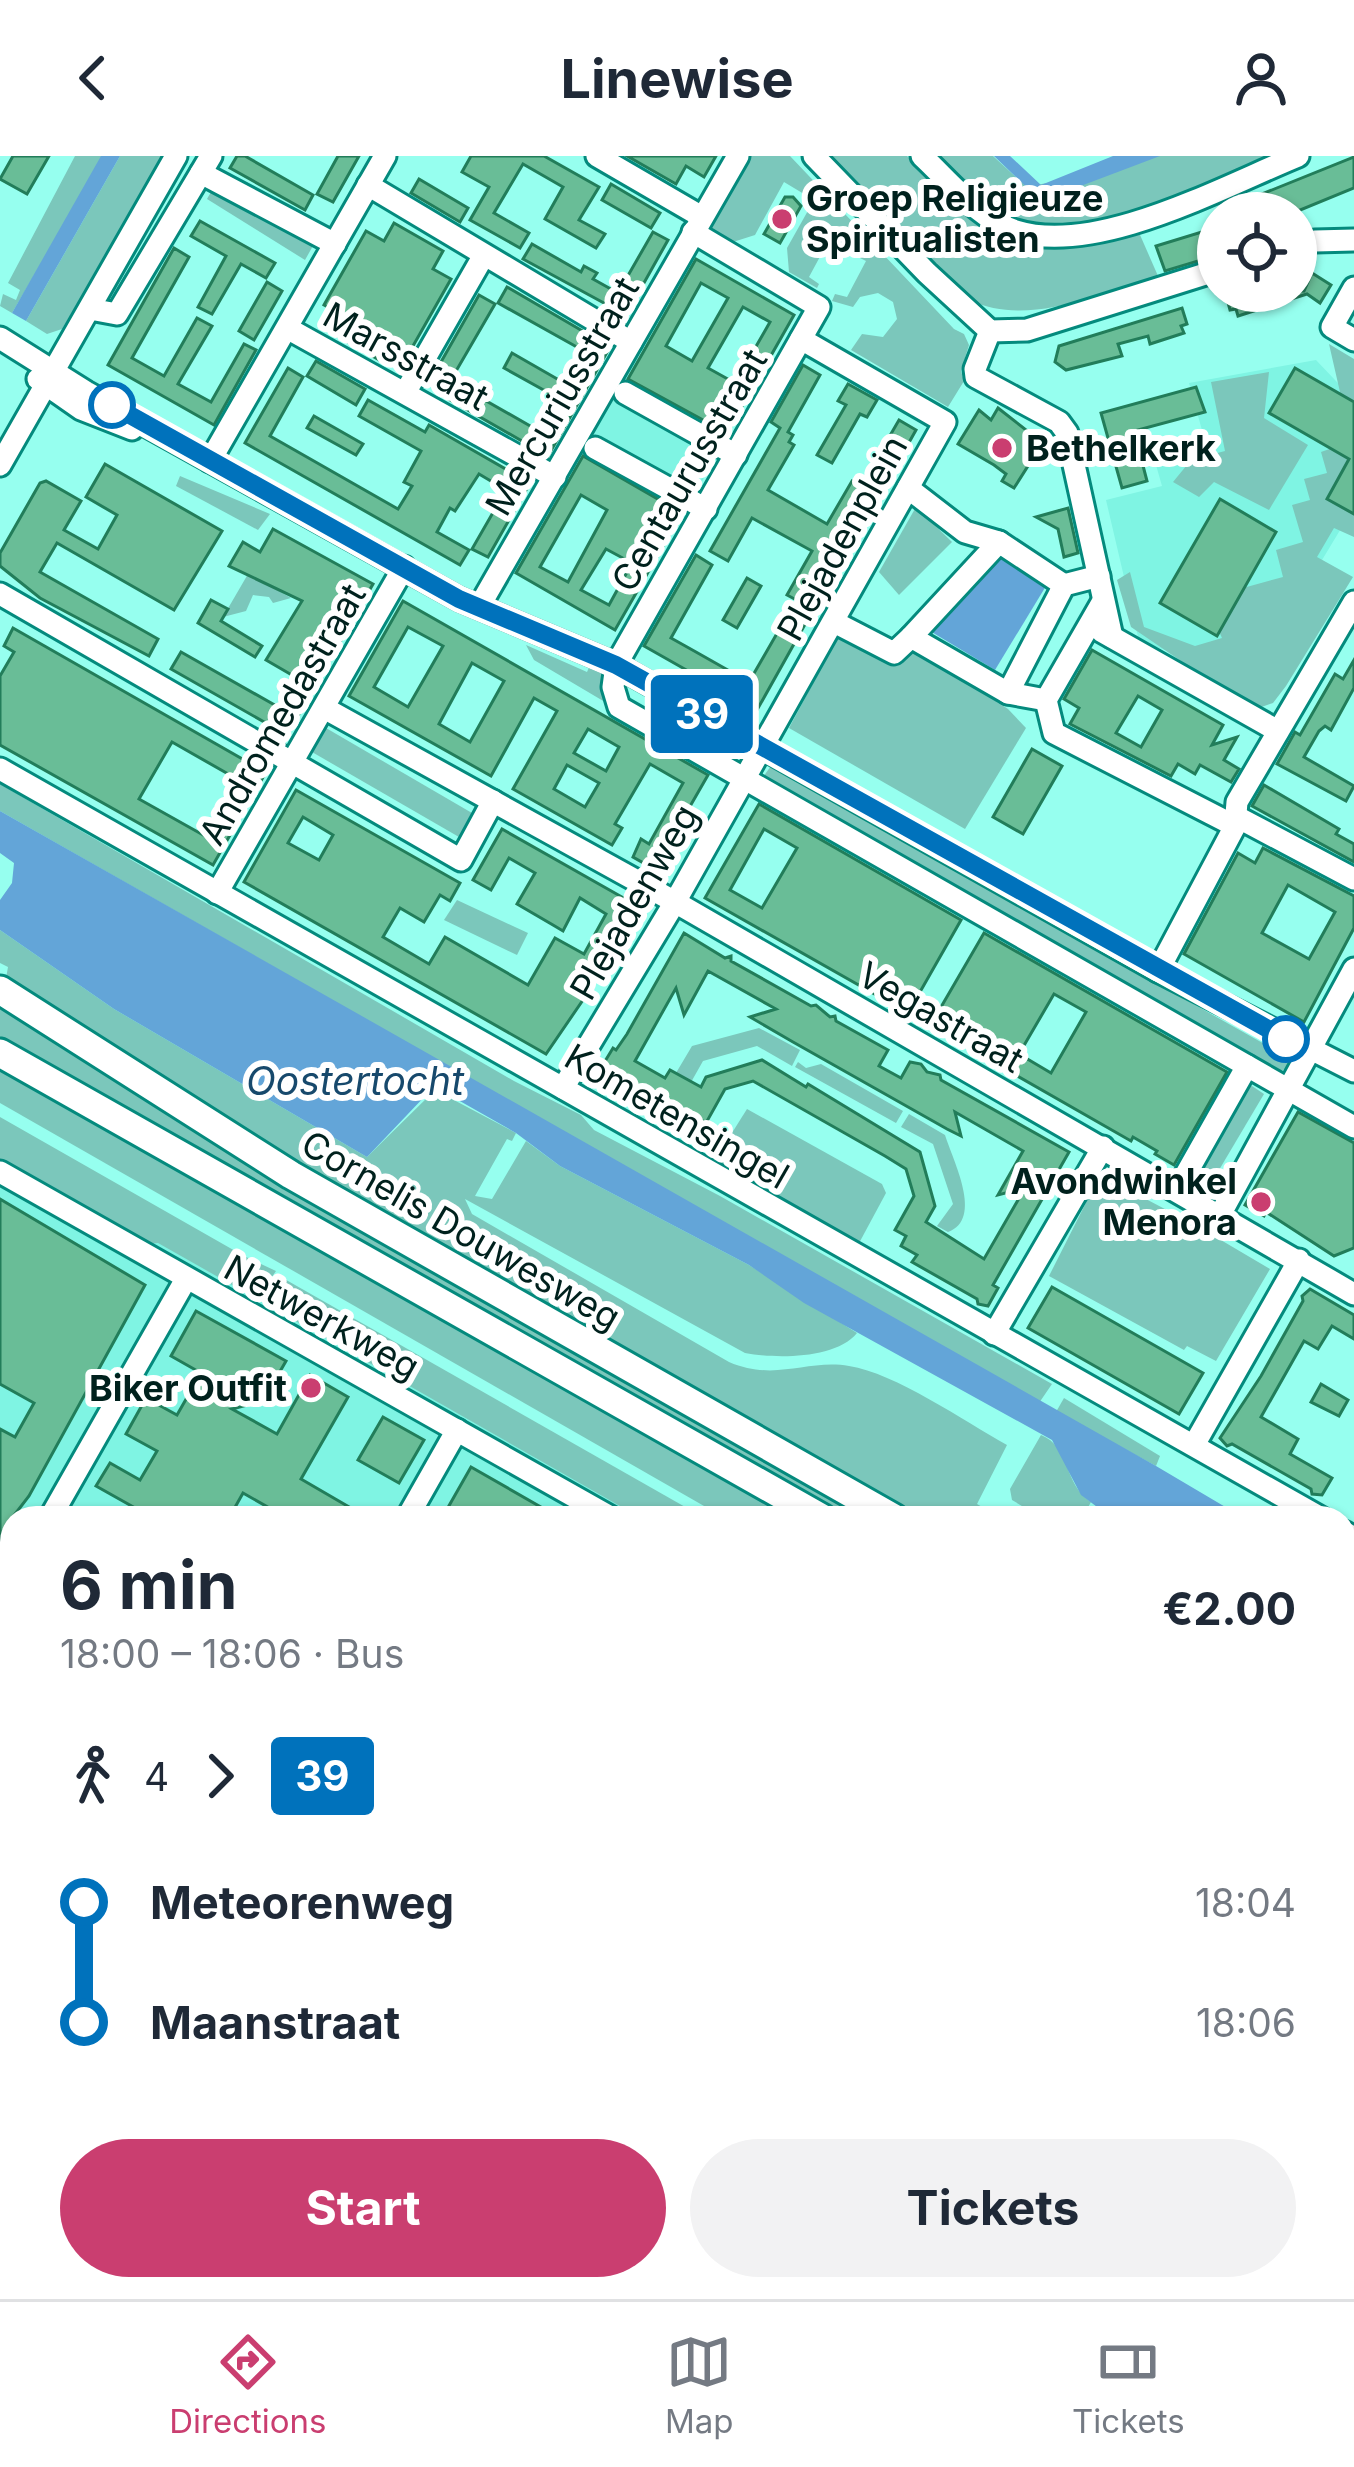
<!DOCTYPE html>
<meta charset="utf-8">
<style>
body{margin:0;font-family:Inter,sans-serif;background:#f2f2f3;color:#1f2937;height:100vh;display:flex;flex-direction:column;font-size:45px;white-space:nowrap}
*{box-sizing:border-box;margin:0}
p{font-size:39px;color:#747a83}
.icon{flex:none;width:66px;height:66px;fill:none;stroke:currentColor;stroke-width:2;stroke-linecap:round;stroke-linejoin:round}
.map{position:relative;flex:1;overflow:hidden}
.panel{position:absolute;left:0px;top:1350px;width:1356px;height:795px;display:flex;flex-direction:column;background:#fff;border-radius:36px 36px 0 0;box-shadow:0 3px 9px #0004}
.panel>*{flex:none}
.badge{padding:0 24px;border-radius:9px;font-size:42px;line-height:78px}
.controls{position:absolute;left:1197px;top:36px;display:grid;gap:24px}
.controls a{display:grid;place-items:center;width:120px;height:120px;border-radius:50%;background:#fff;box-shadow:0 3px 9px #0004;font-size:60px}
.map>.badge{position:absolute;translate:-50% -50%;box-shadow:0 0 0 6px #fff}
.legs{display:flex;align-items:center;gap:18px;height:132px;padding:0 60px;font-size:39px}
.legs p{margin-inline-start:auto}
.headline{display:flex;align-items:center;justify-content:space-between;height:204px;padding:0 60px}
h1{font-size:66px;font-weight:700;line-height:90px}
.cta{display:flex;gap:24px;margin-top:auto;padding:24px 60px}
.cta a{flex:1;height:138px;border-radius:72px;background:#ca3e70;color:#fff;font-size:48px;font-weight:700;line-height:138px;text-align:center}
.cta a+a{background:#f2f2f3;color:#1f2937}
ul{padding:0 60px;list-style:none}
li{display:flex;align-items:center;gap:42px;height:120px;font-size:45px}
li i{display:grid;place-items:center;width:18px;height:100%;margin:0 15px;background:currentColor}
li i::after{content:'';width:30px;height:30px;margin:-15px;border:9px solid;border-radius:50%;background:#fff}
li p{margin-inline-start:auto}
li:first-child i{background:linear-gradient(#0000 50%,currentColor 0)}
li:last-child i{background:linear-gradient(currentColor 50%,#0000 0)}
header{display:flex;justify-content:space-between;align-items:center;height:156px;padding:0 60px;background:#fff;font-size:54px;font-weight:700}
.tabs{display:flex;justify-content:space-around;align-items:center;height:168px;border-top:3px solid #e0e1e3;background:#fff;font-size:33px;color:#747a83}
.tabs a{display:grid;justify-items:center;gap:6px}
.tabs .current{color:#ca3e70}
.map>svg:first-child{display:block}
</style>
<header><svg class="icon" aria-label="back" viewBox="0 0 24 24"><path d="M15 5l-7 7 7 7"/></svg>Linewise<svg class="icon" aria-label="person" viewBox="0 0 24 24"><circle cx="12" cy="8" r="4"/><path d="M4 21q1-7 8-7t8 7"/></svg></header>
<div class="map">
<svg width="1354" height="2143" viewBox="0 0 1354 2143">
<rect width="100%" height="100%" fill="#96ffef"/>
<g fill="#7ff4e3">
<path d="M636 201 739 260 674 375 571 315Z"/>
<path d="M1316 204 1354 244V351L1266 497 1227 516 1139 485 1106 344 1162 330 1156 309 1208 296 1189 227Z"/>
<path d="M0 992 656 1362H12V2133H1344V1755L1354 1761V2143H0Z"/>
</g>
<g fill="#7bc7bb">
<path d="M75 0H104L12 157 0 150 3 138 16 144 20 134 8 127Z"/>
<path d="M120 0H166L62 173 47 178 26 165Z"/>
<path d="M750 0H790L954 173 964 178 969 189 961 215 964 225 948 251 851 194 862 178 883 181 897 163 893 146 878 137 860 141 853 151 832 145 835 138 847 141 866 105 856 100 859 93 829 84 809 121 819 128 817 132 789 116 787 92 814 44 784 26 755 79 733 86 709 72Z"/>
<path d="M815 0H907C976 66 1039 119 1137 72L1158 120C1102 137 1027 172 970 144Z"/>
<path d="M932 0H993L1018 23 1036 29 1064 24 1126 0H1279C1205 30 1071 104 994 57 972 43 951 18 932 0Z"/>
<path d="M215 29 314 88 305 104 207 43Z"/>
<path d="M1329 188 1354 203V381L1334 372 1317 401 1353 421 1286 530 1273 547 1253 554 1131 471 1117 424 1130 416 1144 471 1195 490 1222 482 1199 432H1243L1283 421 1276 394 1303 386 1292 349 1310 344 1304 323 1327 317 1321 296 1338 290 1345 258Z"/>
<path d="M1269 216 1264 262 1308 289 1269 354 1214 326 1199 341 1173 326 1191 304 1225 295 1211 226Z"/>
<path d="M180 320 270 358 258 374 176 330Z"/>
<path d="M916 351 952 386 899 439 879 416Z"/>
<path d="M248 418 291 442 273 447 269 441 253 439 246 455 223 461Z"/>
<path d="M841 475 909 488 1008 553 1026 572 965 673 789 572Z"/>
<path d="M526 489 587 516 591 507 601 513 610 549 534 504Z"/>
<path d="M326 572 472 657 459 681 312 596Z"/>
<path d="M771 610 1291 903V909L1280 916 763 621Z"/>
<path d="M0 628 514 925 581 959 594 974 720 1040 1052 1228 1039 1247 0 655Z"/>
<path d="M457 744 528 777 517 799 444 764Z"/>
<path d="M0 774 114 853 367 1001 435 934 516 977 512 985 507 983 475 1040 492 1043 526 985 560 1010 749 1109 857 1177C836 1203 776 1203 745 1197L465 1043 472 1058 729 1206C776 1226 807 1203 849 1210 895 1217 964 1265 1007 1289L977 1348 1001 1362H913C608 1188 295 1024 6 822L8 811 0 807Z"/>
<path d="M0 841 872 1362H844L284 1039 276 1042 0 889Z"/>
<path d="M759 872 800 894 792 910 757 890 703 905 690 928 676 917 692 890Z"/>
<path d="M798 906 806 912 821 908 903 955 896 967 795 911Z"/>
<path d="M0 910 802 1362H725L0 947Z"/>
<path d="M1246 926 1264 938 1206 1036 1190 1025Z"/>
<path d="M747 953 882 1028 886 1037 858 1089 713 1007Z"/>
<path d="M909 958 945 979C953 1005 984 1063 948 1076L937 1070 953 1048 933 988 901 971Z"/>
<path d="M0 961 244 1100 276 1115 257 1143 158 1087 149 1088 0 1005Z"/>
<path d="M1100 1019 1184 1063 1179 1074 1184 1078 1192 1067 1270 1113 1216 1205 1187 1190 1184 1194 1049 1120Z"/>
<path d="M281 1121 694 1356 691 1362H641L264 1147Z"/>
<path d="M1064 1242 1160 1300 1156 1310 1056 1256Z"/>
<path d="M1041 1279C1070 1290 1064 1329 1091 1346L1082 1362H1042L1012 1344 1010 1333Z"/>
</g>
<g fill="#63a5d8">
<path d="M101 0H120L26 165 12 157Z"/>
<path d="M994 0H1010L1041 29 1113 0H1160L1041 45Z"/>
<path d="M1005 395 1046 430 995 514 930 475Z"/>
<path d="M0 655 1156 1310 1244 1362H1112L1081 1339 1052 1284 804 1147 749 1109 560 1010 516 977 444 936 427 938 367 1001 114 853 0 774V744L12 727 14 707 0 697Z"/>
<path d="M12 2118V2133H126L120 2143H0Z"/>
<path d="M470 2133H570L568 2143H465Z"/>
</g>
<g fill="#69bd97" stroke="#227d5a" stroke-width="3" fill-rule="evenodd">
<path d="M13 0H49L27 38 0 23Z"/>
<path d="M237 0H245L313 39 305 54 230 12Z"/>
<path d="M338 0H359L333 46 317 38Z"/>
<path d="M471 0H544L599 31 579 64 605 78 596 92 545 63 563 31 523 8 494 57 529 77 520 92 470 64 489 31 462 16Z"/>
<path d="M627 0H716L704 21 686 10 676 28Z"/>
<path d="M1354 1V32L1293 57H1246L1242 46Z"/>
<path d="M419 23 468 52 460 66 411 37Z"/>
<path d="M611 28 660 57 651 72 602 44Z"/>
<path d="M785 41H793L801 50 780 87 764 78Z"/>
<path d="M200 65 275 107 266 122 241 108 212 158 198 151 226 100 191 80Z"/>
<path d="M394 67 443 95 433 113 451 123 409 197 391 187 381 205 332 177 342 159 324 149 366 75 384 85Z"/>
<path d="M1218 71V99L1165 115 1156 90Z"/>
<path d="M653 76 668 84 626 159 523 103 532 88 581 116 584 110 597 117 593 123 618 137Z"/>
<path d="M174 92 189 101 132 202 164 220 197 162 212 170 178 228 211 246 244 188 256 194 214 269 108 209Z"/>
<path d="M696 103 794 159 727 277 628 223ZM701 127 728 142 692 205 666 190ZM743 151 770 166 735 227 708 212Z"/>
<path d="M1312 117 1331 129 1320 147 1307 138 1238 160 1236 153 1230 154 1226 139 1237 135H1304Z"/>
<path d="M267 126 282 135 254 184 239 175Z"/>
<path d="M507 131 610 191 548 300 445 241 453 226 539 275 558 242 504 212 512 197 566 228 584 195 498 147Z"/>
<path d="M479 139 495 148 452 222 437 213Z"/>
<path d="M1182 152 1187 168 1181 170 1184 177 1150 188 1148 180 1118 188 1122 200 1066 214 1055 206 1059 190Z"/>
<path d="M316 205 365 233 356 249 307 220Z"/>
<path d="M803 209 820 219 788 276 793 279 789 286 794 289 768 334 827 368 852 325 868 335 804 448 787 439 812 395 752 362 728 405 710 395 780 272 771 266Z"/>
<path d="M288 212 303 221 270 280 398 353 412 330 404 326 421 295 359 260 368 244 425 276 429 269 530 327 488 401 472 393 506 334 479 318 455 355 450 352 437 376 469 394 460 409 245 287Z"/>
<path d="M1295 212 1354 246V358L1327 343 1349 303 1269 257Z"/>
<path d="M848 228 877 244 867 261 860 258 832 307 817 299 846 249 838 245Z"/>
<path d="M1196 231 1205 256 1134 275 1147 325 1122 332 1101 257Z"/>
<path d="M998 252 1030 277 1026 283 1040 291 1014 332 1002 325 1006 318 994 309 958 288 979 254 991 264Z"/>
<path d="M314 260 363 288 356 299 307 272Z"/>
<path d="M899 264 916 274 884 331 866 321Z"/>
<path d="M583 300 682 357 615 474 516 417ZM581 339 607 354 568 426 540 411ZM606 393 632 407 609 449 581 434Z"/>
<path d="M105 308 222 375 174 454 57 387 40 416 158 483 149 500 40 442 0 410V397L40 327 46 325 81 345 64 374 98 393 117 359 86 341Z"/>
<path d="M1220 343 1276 376 1217 480 1160 447Z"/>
<path d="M1068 352 1078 397 1064 401 1058 373 1036 361Z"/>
<path d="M273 373 373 428 287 579 171 513 181 496 280 552 297 522 266 504 302 445 229 410 243 386 260 396Z"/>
<path d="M696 399 712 409 671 482 696 496 749 526 791 453 808 463 757 554 644 490Z"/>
<path d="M747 422 761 430 737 472 723 464Z"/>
<path d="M211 444 228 453 221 465 262 490 255 501 198 467Z"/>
<path d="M403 445 708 619 654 713 633 701 641 683 649 688 683 627 650 608 615 668 622 672 612 689 513 633 557 555 534 542 491 620 349 540ZM408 471 443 490 408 551 374 531ZM472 507 504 525 470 586 439 568ZM588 573 619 591 606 615 574 597ZM567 609 599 627 585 651 554 633Z"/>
<path d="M13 472 253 609 258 608 266 616 213 709 0 589V520L14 496 4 490ZM172 586 237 623 205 680 139 643Z"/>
<path d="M1092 494 1223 569 1212 589 1237 581 1224 604 1239 613 1231 626 1200 609 1195 618 1178 608 1171 620 1070 568 1079 552 1064 543ZM1138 540 1162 554 1141 591 1116 577Z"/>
<path d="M1354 504V532L1331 574 1325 570 1319 575 1304 601 1354 630 1346 645 1277 608 1295 576 1300 579 1335 518 1343 523Z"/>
<path d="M1032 593 1062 610 1023 678 993 661Z"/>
<path d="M1264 629 1339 673 1336 678 1354 688V706L1252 650Z"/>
<path d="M296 634 460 727 450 745 440 739 424 766 400 752 383 781 429 808 445 781 528 829 555 782 584 798 606 758 580 742 563 775 553 769 517 748 535 717 509 702 491 734 473 724 502 673 636 749 585 841 546 898 244 726ZM303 661 333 679 319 704 288 687Z"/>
<path d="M759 648 961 764 908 857 705 742ZM764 673 797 692 762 752 730 734Z"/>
<path d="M1263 692 1354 740V772L1304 866 1184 798 1238 697 1255 707ZM1288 729 1335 756 1309 803 1262 777Z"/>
<path d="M684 777 725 802 731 800V805L811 850 816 849 830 861 835 860 836 865 888 894 879 910 901 922 910 906 921 908 927 916 940 919 941 924 1069 996 993 1129 998 1132 988 1150 978 1148 977 1143 912 1106 917 1099 901 1090 906 1080 895 1074 914 1040 906 1013 885 1000 753 925 725 933 706 967 695 960 689 969 674 961 669 968 659 967 658 961 600 932 593 925 613 892 616 894 627 878ZM708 815 776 853 750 861 793 886 947 973 961 980 955 956 1023 995 998 1039 1025 1032 984 1103 926 1066 935 1050 920 996 808 928 806 931 762 904 706 921 701 931 670 914 665 922 635 905 676 832 684 859Z"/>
<path d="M984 777 1227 916 1174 1009 1155 998 1157 995 1133 981 1131 985 930 870ZM1054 838 1086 856 1051 917 1019 898Z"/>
<path d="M1298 956 1354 987V1092L1334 1100 1266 1056 1264 1060 1245 1049Z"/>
<path d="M0 1043 145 1129 29 1340 12 1362 0 1390V1273L15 1281 34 1247 0 1228Z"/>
<path d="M1052 1131 1203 1217 1179 1258 1028 1172Z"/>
<path d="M1310 1133 1354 1159V1183L1332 1170 1318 1193 1304 1185 1261 1261 1298 1283 1290 1298 1332 1322 1322 1339 1312 1338 1311 1333 1232 1288 1227 1290 1220 1282 1261 1220 1303 1145 1302 1140Z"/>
<path d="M196 1155 286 1205 263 1245 232 1253 277 1278 310 1219 348 1241 301 1323 368 1362H287L243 1337 229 1362H153L96 1330 110 1307 140 1324 157 1295 126 1278 146 1242 177 1259 201 1217 171 1200Z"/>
<path d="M1321 1228 1348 1244 1339 1260 1311 1246Z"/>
<path d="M383 1261 424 1284 399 1327 358 1304Z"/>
<path d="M471 1311 560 1362H442Z"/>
</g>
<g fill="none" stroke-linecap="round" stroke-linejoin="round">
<g stroke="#048a7d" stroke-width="27">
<g id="minor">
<path d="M597 0 702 61"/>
<path d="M814 0 927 117 990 175 1027 174 1218 114"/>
<path d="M922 0C949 25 980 64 1016 75 1097 100 1222 31 1298 0"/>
<path d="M201 17 335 88"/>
<path d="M368 29 631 186"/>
<path d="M693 76 819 151 616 509 613 531 619 551 1354 971"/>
<path d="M1296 89 1315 85 1354 84"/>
<path d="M1354 132 1332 171 1354 184"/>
<path d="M90 153 117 158 211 0"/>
<path d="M287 172 555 321"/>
<path d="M990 175 975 213 976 221 1059 266 1067 277 1112 481"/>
<path d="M0 182 86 236 459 443 616 509 1158 815 1354 915"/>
<path d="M38 223 81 253 132 273"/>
<path d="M405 237 484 99"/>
<path d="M625 237 736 299"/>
<path d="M595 292 706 353"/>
<path d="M210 305 385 0"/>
<path d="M0 309 176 0"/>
<path d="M908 332 965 376 999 386 1064 429"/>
<path d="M0 438 461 704 493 645"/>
<path d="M1103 445 1046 544 1054 577 1235 670"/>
<path d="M479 451 738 0"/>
<path d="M834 466 894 497 911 481 1008 537 1046 544"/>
<path d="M1101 475 1278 575"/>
<path d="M911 481 999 386"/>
<path d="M1008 537 1064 429 1099 420"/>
<path d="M326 553 675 746 1354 1138"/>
<path d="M0 613 1321 1362"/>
<path d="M1239 662 1354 723"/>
<path d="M217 737 404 411"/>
<path d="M1158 815 1235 670 1237 646 1354 446"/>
<path d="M563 932 675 746 945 266 801 183"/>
<path d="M0 1016 612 1362"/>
<path d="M1177 1034 1247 910"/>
<path d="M1220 1059 1354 813"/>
<path d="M994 1178 1103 991"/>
<path d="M1194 1289 1299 1104"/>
<path d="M50 1362 186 1123"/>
<path d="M407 1362 457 1274"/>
<path d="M1344 1376 1354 1382"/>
<path d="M0 1450 12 1429"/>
<path d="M0 1546 12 1553"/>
<path d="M1344 1880 1354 1862"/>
<path d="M1149 2133 1157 2143"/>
</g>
</g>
<g stroke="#048a7d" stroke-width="33">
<g id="major">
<path d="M0 834 291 1019 894 1362"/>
<path d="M0 897 822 1362"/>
<path d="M1344 1626 1354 1625"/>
<path d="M1344 1722 1354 1723"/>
</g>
</g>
<use href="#minor" stroke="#fff" stroke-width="21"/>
<use href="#major" stroke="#fff" stroke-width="27"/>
</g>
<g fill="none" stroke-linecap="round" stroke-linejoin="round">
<g stroke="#fff" stroke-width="27">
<path id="line-1" d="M112 249 459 443 616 509 1286 883"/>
</g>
<use href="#line-1" stroke="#0072bc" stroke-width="18"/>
</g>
<g fill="#ca3e70" stroke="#fff" stroke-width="4.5">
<circle cx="782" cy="63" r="12"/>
<circle cx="1002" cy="292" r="12"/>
<circle cx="1261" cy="1046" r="12"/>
<circle cx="311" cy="1232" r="12"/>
</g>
<g fill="#fff" stroke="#0072bc" stroke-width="6">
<circle cx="112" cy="249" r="21"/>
<circle cx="1286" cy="883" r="21"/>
</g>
<g text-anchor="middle" stroke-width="12" stroke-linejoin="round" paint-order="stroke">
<g font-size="36" font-weight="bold" fill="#00211d" stroke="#fff" text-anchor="start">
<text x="806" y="55">Groep Religieuze<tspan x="806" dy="41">Spiritualisten</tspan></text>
<text x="1026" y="305">Bethelkerk</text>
<text x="1237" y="1038" text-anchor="end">Avondwinkel<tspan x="1237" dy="41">Menora</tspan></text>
<text x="287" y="1245" text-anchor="end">Biker Outfit</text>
</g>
<g font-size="36" fill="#00211d" stroke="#fff">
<text transform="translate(406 200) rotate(29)" y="13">Marsstraat</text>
<text transform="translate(562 240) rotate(-60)" y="13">Mercuriusstraat</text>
<text transform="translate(689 314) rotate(-60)" y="13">Centaurusstraat</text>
<text transform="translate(842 382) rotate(-61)" y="13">Plejadenplein</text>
<text transform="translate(282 558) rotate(-60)" y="13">Andromedastraat</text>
<text transform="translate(634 746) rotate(-60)" y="13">Plejadenweg</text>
<text transform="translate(941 861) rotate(30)" y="13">Vegastraat</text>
<text transform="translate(677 960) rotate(30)" y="13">Kometensingel</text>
<text transform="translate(461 1074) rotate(30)" y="13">Cornelis Douwesweg</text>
<text transform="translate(322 1161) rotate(29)" y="13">Netwerkweg</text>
</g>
<g font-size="39" font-style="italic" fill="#17496c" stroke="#fff">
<text x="355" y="939">Oostertocht</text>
</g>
</g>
</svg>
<div class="controls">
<a><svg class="icon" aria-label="locate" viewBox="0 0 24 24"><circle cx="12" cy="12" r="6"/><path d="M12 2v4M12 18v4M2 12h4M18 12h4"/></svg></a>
</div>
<b class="badge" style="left:702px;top:558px;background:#0072bc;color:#fff">39</b>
<section class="panel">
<div class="headline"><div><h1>6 min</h1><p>18:00 – 18:06 · Bus</p></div><b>€2.00</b></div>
<div class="legs"><svg class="icon" aria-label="walk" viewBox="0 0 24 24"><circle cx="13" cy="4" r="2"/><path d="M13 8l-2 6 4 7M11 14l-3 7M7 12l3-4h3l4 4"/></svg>4<svg class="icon" aria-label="forward" viewBox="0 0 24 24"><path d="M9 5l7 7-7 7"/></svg><b class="badge" style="background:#0072bc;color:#fff">39</b></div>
<ul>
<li><i style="color:#0072bc"></i><b>Meteorenweg</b><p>18:04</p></li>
<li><i style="color:#0072bc"></i><b>Maanstraat</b><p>18:06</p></li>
</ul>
<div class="cta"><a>Start</a><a>Tickets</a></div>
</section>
</div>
<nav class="tabs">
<a class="current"><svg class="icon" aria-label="directions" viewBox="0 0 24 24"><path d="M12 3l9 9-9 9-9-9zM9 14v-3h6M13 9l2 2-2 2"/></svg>Directions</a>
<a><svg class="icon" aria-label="map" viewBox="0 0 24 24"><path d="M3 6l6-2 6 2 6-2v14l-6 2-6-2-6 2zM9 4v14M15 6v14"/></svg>Map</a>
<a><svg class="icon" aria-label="tickets" viewBox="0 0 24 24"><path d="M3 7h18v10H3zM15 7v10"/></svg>Tickets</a>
</nav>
